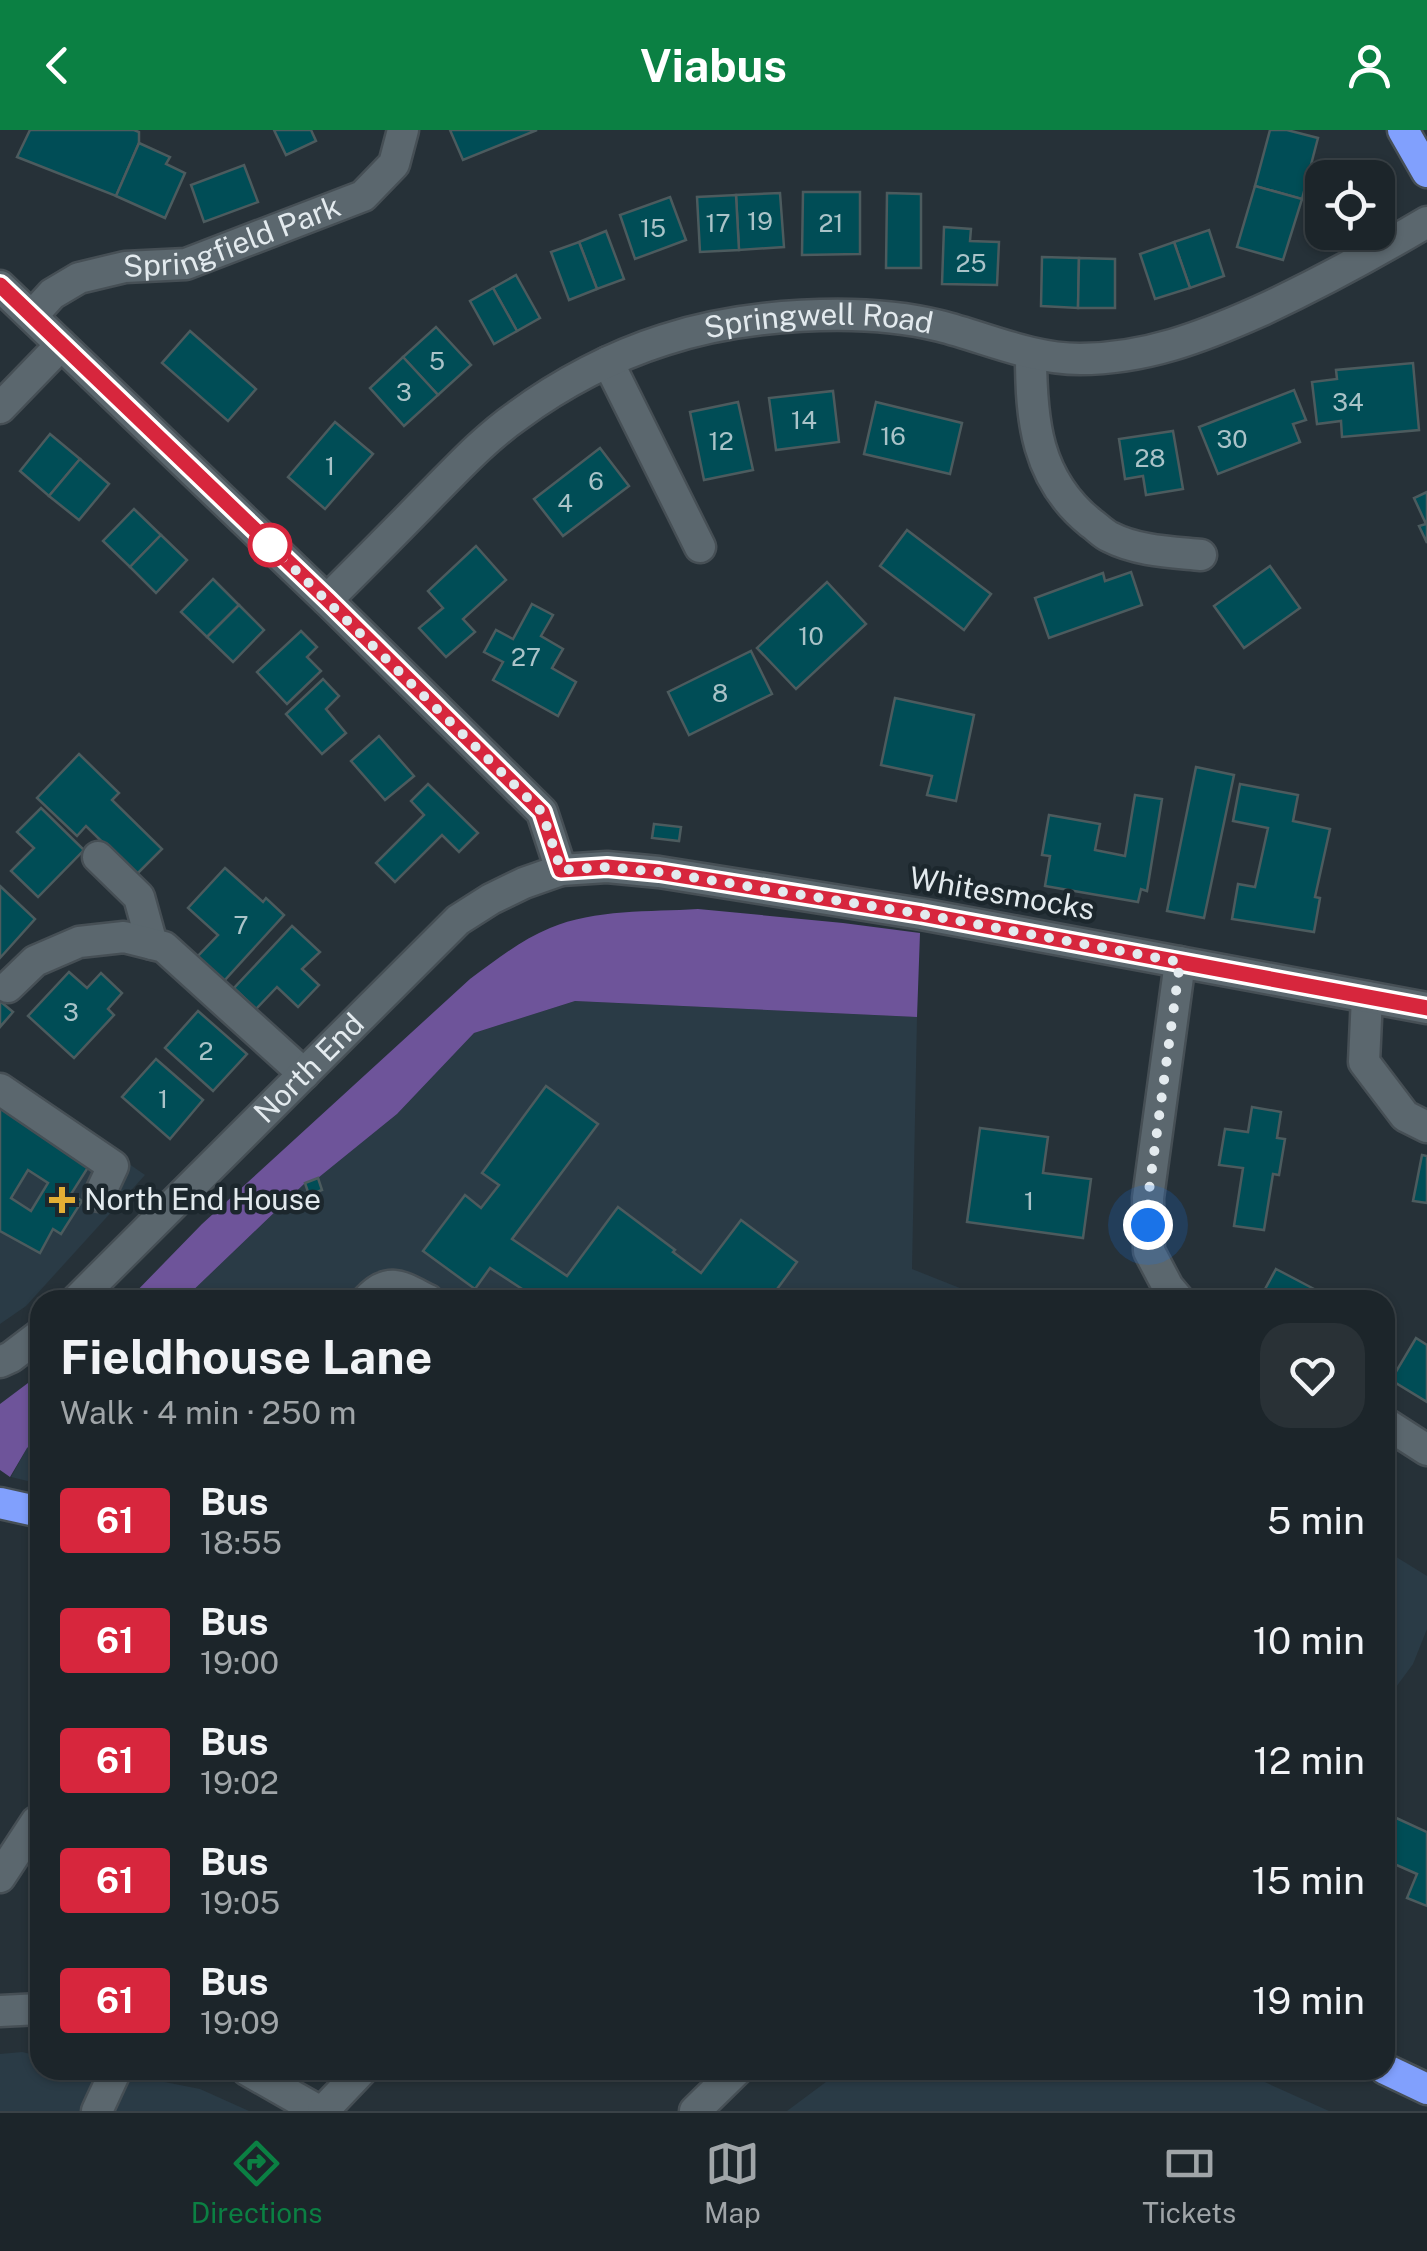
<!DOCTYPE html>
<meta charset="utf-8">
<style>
body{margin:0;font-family:"Public Sans",sans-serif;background:#293136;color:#f1f3f6;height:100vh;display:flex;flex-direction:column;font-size:38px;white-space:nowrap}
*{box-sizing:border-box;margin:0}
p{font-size:32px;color:#a0a5a8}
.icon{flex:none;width:55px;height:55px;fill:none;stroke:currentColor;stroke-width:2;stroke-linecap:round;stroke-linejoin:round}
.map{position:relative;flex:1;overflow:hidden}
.side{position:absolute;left:30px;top:1160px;width:1365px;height:790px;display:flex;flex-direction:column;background:#1c252a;border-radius:30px;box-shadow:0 2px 8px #0004,0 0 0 2px #3a4247}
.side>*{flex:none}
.badge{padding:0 20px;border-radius:8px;font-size:35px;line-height:65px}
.buttons{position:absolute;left:1305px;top:30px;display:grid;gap:20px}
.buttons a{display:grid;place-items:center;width:90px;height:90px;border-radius:20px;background:#1c252a;box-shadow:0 2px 8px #0004,0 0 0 2px #3a4247;font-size:50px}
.you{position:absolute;width:50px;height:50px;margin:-25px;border:8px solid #fff;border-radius:50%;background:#1a73e8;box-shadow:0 0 0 15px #1a73e833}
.map>.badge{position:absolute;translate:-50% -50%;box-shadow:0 0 0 5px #fff}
.round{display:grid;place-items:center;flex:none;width:105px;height:105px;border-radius:30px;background:#293136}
.head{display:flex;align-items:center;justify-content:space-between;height:170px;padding:0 30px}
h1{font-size:48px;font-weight:700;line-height:75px}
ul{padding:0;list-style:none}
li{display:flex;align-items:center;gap:30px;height:120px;padding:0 30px}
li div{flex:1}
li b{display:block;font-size:38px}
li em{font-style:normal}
li .badge{min-width:110px;font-weight:700;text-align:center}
header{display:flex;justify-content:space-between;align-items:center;height:130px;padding:0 30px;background:#0b8043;color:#fff;font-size:45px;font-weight:700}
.tabs{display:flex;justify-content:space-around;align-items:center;height:140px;border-top:2px solid #3a4247;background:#1c252a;font-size:28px;color:#a0a5a8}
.tabs a{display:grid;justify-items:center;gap:5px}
.tabs .selected{color:#0b8043}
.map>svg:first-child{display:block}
</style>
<header><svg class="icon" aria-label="back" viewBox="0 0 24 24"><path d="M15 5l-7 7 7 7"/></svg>Viabus<svg class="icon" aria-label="person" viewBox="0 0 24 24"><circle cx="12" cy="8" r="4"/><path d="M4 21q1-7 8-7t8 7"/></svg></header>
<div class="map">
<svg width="1427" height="1981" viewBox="0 0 1427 1981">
<rect width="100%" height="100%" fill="#263138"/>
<g fill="#2a3b46">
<path d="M575 871 917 887 912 1139 990 1170H183L305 1053 318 1048 397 984 474 903Z"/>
<path d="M0 944 145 1045 26 1176 0 1194Z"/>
<path d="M40 1306V1354L11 1347 27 1318Z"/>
<path d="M1385 1420 1427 1446V1499L1413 1534 1385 1572Z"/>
<path d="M22 1922 40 1926V1940H104L200 1959 249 1981H0V1924Z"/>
<path d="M842 1940H1238L1329 1981H787Z"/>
</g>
<g fill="#6e549a">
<path d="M698 779 843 793 920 803 917 887 575 871 474 903 397 984 318 1048 304 1054 183 1170H128L202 1094 470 849C496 830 521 810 550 798 595 779 650 782 698 779Z"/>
<path d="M40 1244V1306L27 1318 10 1347 0 1340V1274Z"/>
</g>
<g fill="#004d56" stroke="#4c5b5e" stroke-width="2.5" fill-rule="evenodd">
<path d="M30 0H134L139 2V13L116 66 17 27Z"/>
<path d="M274 0H311L316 11 286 25Z"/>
<path d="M450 0H537L463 30Z"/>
<path d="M1270 0H1287L1318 8 1302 69 1255 56Z"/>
<path d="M139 13 170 27 166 34 185 43 165 88 116 66Z"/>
<path d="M244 35 258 72 204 92 191 55Z"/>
<path d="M1255 56 1302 69 1283 130 1237 117Z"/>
<path d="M803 62H860V124L802 125Z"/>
<path d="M780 63 784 117 739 120 736 65Z"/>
<path d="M887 63 921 64V138H886Z"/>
<path d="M736 65 739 120 700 122 697 67Z"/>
<path d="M670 67 686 110 635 129 620 85Z"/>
<path d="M944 97 971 99 970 111 999 112 997 155 942 154Z"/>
<path d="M1209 100 1224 146 1190 158 1174 112Z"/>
<path d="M606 101 624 149 597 159 579 112Z"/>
<path d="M579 112 597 159 569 170 551 122Z"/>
<path d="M1174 112 1190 158 1155 169 1140 124Z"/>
<path d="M1042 127 1079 128 1078 178 1041 176Z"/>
<path d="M1079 128 1115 129V178H1078Z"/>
<path d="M516 145 540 188 517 201 493 158Z"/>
<path d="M493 158 517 201 494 214 470 171Z"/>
<path d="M436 197 471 235 438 265 403 227Z"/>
<path d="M190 201 256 259 228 291 162 233Z"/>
<path d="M403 227 438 265 404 296 370 258Z"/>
<path d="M1413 233 1419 300 1342 307 1341 291 1317 294 1312 252 1337 249 1336 240Z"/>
<path d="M1294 260 1306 290 1293 294 1300 312 1218 344 1199 297Z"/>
<path d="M833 261 839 312 776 320 769 268Z"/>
<path d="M738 272 753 340 704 350 690 282Z"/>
<path d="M876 272 962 293 950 344 864 324Z"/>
<path d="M335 292 373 324 325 379 288 347Z"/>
<path d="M1173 301 1183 359 1146 365 1143 346 1125 349 1119 309Z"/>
<path d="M50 304 80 329 49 366 20 341Z"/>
<path d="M600 318 629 356 563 406 534 369Z"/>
<path d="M80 329 109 354 79 390 49 366Z"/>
<path d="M1427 362V413L1419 396 1426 394 1414 368Z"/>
<path d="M134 379 161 405 130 437 103 411Z"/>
<path d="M907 400 991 464 964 500 880 436Z"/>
<path d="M161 405 187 430 156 463 130 437Z"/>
<path d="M476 416 506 450 463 489 475 502 446 527 419 498 443 478 428 461Z"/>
<path d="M1270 436 1300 478 1244 518 1214 476Z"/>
<path d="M1131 442 1142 475 1049 508 1035 468 1103 443 1105 451Z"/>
<path d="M213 449 239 475 207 507 181 482Z"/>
<path d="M827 452 866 494 796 559 757 518Z"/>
<path d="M532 474 553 485 541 506 563 519 552 538 576 552 558 586 493 550 503 532 484 522 496 500 513 509Z"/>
<path d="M239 475 264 500 233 532 207 507Z"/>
<path d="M301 501 317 517 307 527 321 541 287 574 257 542Z"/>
<path d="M751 521 772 564 689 605 668 562Z"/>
<path d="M323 549 339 566 326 579 346 603 322 624 286 584Z"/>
<path d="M895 568 974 585 956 671 927 665 932 646 881 635Z"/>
<path d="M379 606 414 646 385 670 351 631Z"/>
<path d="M79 624 119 663 112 670 162 719 136 745 86 696 77 706 37 668Z"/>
<path d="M1196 637 1234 645 1204 788 1167 781Z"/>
<path d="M428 654 478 703 459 722 442 705 395 752 376 733 424 685 411 671Z"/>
<path d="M1240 654 1298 665 1293 691 1330 699 1315 767 1320 768 1314 802 1232 789 1238 754 1255 757 1268 698 1233 691Z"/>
<path d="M1135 665 1162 669 1147 761 1141 759 1138 772 1045 756 1050 726 1042 725 1049 685 1100 694 1095 720 1125 726Z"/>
<path d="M41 678 84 720 38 767 11 741 34 718 17 702Z"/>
<path d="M654 694 681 697 679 711 652 708Z"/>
<path d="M225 738 263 772 266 768 284 785 224 851 197 827 218 805 188 778Z"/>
<path d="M0 756 35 789 0 828Z"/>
<path d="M292 796 320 822 302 839 319 855 298 877 277 857 256 879 234 858Z"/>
<path d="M69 842 87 858 101 843 122 863 108 879 114 885 74 928 28 886Z"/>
<path d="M0 871 13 882 0 897Z"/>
<path d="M198 881 247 924 213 961 165 918Z"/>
<path d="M156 929 203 970 170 1009 122 967Z"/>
<path d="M546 956 598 994 512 1109 567 1146 618 1077 675 1120 673 1122 701 1143 741 1090 797 1132 769 1170H539L490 1138 475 1159 423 1121 465 1065 481 1078 499 1055 482 1043Z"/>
<path d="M0 975 94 1028 71 1064 82 1071 61 1104 53 1099 40 1123 0 1101ZM28 1040 48 1053 31 1081 11 1068Z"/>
<path d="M1252 977 1281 982 1277 1008 1285 1009 1279 1045 1273 1044 1264 1100 1234 1096 1243 1038 1219 1035 1225 999 1248 1002Z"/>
<path d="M980 998 1048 1007 1043 1043 1091 1049 1083 1108 967 1092Z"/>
<path d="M1422 1025 1427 1026V1073L1413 1071Z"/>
<path d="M318 1048 322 1060 309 1065 305 1053Z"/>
<path d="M1276 1139 1335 1170H1259Z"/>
<path d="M1416 1208 1427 1215V1272L1391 1250Z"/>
<path d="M1394 1687 1427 1702V1776L1407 1768 1417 1744 1385 1730V1706Z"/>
</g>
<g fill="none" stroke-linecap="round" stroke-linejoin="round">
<g stroke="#464f55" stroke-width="35">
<g id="minor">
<path d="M0 156 327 470 542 682 561 740"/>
<path id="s1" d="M32 186 52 164 79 148 125 137 186 134 363 66 394 34 403 0"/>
<path d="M1031 224C1031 290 1036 349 1091 393 1097 397 1103 404 1110 407 1137 421 1171 422 1201 425"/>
<path d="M608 232 700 417"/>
<path d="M0 278 61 215"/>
<path id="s2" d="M327 470C361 436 395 402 428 368 456 340 484 309 517 286 560 254 613 226 664 210 743 184 860 176 940 196 987 208 1031 229 1080 229 1145 229 1202 207 1260 181 1318 154 1373 124 1427 92"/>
<path d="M98 727 139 767 152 814"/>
<path d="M8 857 35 831 79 812 124 807 164 817 304 944"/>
<path d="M1367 867 1364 932 1405 986 1427 997"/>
<path d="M0 959 113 1036 99 1066"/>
<path id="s3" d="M77 1170 458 790 491 769 524 753 561 740 607 737 659 742 921 784 1427 878"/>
<path d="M367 1170C389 1146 402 1157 428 1170"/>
<path d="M1179 1170 1168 1157 1149 1121 1148 1068 1180 832"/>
<path d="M0 1232 11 1227 40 1205"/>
<path d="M1385 1293 1427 1320"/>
<path d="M0 1747 36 1692"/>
<path d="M0 1881 40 1879"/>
<path d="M247 1940 319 1981"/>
<path d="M97 1981 116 1940"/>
<path d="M323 1981 362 1940"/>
<path d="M695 1981 737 1940"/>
</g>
</g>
<g stroke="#464f55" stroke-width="35">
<g id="highway">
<path d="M1403 0 1427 42"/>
<path d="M0 1373 40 1382"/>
<path d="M1385 1939 1427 1959"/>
</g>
</g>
<use href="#minor" stroke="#5b676e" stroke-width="30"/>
<use href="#highway" stroke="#81a0fd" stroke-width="30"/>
</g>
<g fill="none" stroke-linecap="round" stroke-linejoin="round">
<g stroke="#fff" stroke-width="22">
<path id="line" d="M0 155 328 470 542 682 561 740 607 737 659 742 921 784 1427 878"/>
</g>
<use href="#line" stroke="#d7263d" stroke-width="15"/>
<path stroke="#e3eaee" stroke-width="10" stroke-dasharray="0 18" d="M270 415 542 682 561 740 607 737 659 742 921 784 1180 832 1148 1068V1095"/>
</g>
<circle fill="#fff" stroke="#d7263d" stroke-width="5" cx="270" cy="415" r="20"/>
<path fill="#e3ae34" stroke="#1c272d" stroke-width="4" d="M57 1055h10v10h10v10h-10v10h-10v-10h-10v-10h10z"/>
<g text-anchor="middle" stroke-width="9" stroke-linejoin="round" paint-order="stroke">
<g font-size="25" fill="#aac3c8">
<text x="760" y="100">19</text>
<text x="718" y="102">17</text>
<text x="831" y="102">21</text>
<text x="653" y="107">15</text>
<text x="971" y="142">25</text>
<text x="437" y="240">5</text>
<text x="404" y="271">3</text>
<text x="1348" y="281">34</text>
<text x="804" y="299">14</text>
<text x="893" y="315">16</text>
<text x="1232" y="318">30</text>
<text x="721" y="320">12</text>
<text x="1150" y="337">28</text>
<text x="330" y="345">1</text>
<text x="596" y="360">6</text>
<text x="565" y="382">4</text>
<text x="811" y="515">10</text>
<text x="526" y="536">27</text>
<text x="720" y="572">8</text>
<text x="241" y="804">7</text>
<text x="71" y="891">3</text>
<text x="206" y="930">2</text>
<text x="163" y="978">1</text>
<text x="1029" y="1080">1</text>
</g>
<g font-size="30" fill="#e3eaee" stroke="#1c272d">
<text dy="10" stroke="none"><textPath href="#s1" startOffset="220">Springfield Park</textPath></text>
<text dy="10" stroke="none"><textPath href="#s2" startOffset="588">Springwell Road</textPath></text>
<text transform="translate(1002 764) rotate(10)" y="10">Whitesmocks</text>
<text dy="10" stroke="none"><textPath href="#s3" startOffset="328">North End</textPath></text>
</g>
<g font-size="30" fill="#e3eaee" stroke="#1c272d" text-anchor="start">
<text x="84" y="1080">North End House</text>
</g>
</g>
</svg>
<div class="buttons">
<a><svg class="icon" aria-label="locate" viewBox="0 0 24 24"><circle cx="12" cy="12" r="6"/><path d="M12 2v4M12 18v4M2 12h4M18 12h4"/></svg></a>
</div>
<div class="you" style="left:1148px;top:1095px"></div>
<section class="side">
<div class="head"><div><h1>Fieldhouse Lane</h1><p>Walk · 4 min · 250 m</p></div><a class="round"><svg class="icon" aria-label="heart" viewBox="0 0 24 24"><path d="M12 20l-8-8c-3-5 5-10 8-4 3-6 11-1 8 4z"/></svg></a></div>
<ul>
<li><span class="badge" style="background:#d7263d;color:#fff">61</span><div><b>Bus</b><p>18:55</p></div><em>5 min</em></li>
<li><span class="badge" style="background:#d7263d;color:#fff">61</span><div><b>Bus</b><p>19:00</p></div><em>10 min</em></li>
<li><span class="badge" style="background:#d7263d;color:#fff">61</span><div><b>Bus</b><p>19:02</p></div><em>12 min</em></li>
<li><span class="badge" style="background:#d7263d;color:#fff">61</span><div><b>Bus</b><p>19:05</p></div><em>15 min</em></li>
<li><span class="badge" style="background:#d7263d;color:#fff">61</span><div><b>Bus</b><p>19:09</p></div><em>19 min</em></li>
</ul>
</section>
</div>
<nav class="tabs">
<a class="selected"><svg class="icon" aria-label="directions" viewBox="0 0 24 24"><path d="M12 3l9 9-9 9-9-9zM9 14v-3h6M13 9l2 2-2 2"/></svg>Directions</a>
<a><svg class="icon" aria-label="map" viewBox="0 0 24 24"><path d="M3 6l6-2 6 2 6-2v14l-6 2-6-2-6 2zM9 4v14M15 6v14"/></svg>Map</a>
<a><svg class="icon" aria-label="tickets" viewBox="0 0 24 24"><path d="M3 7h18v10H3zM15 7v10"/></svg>Tickets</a>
</nav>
